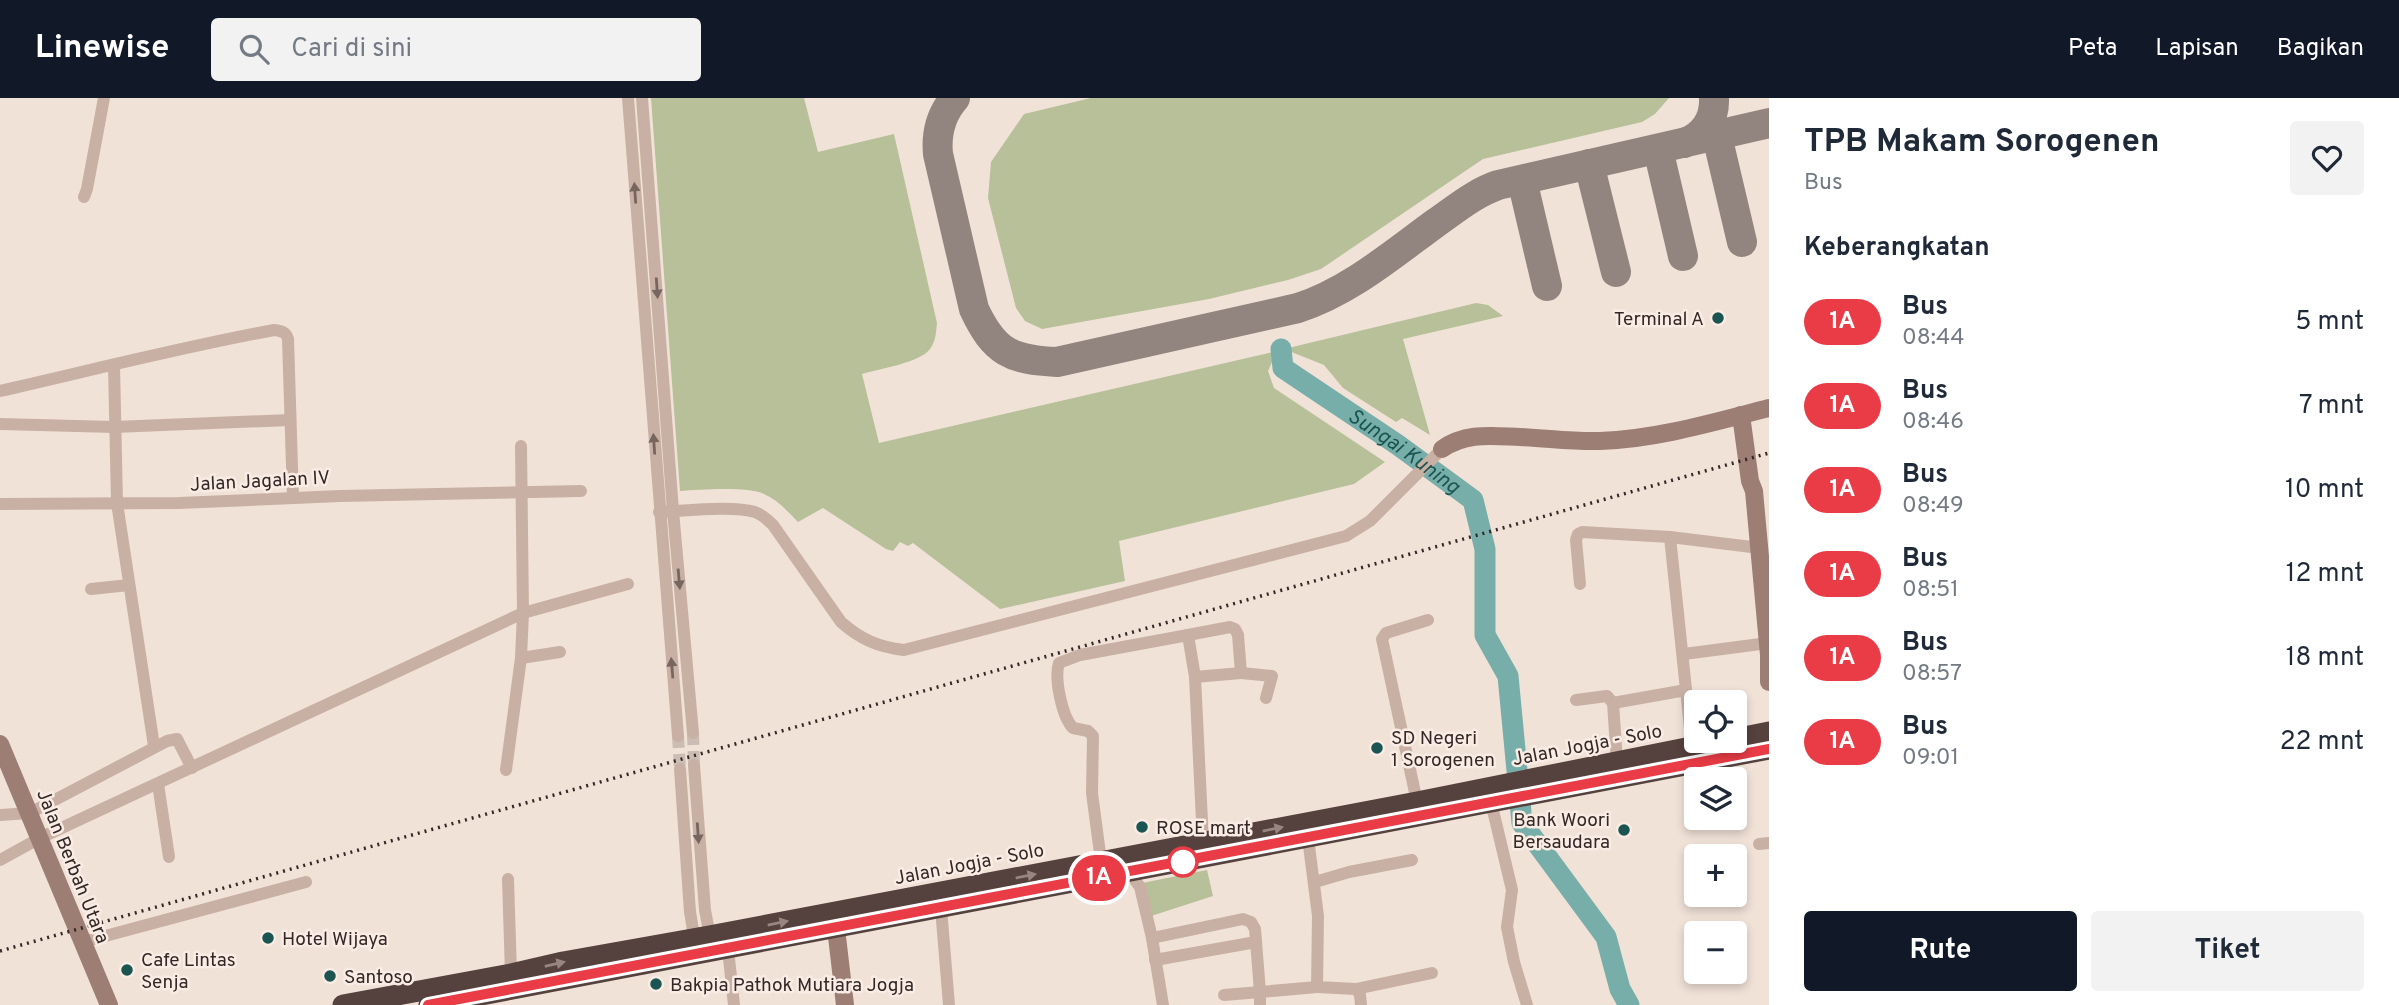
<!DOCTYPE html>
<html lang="id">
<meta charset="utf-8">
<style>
body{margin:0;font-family:Overpass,sans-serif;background:#f2f2f3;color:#1f2937;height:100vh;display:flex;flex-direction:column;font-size:26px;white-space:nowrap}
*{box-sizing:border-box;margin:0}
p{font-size:23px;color:#747a83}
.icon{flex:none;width:38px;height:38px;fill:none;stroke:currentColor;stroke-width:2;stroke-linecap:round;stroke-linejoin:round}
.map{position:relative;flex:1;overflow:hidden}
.drawer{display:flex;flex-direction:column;background:#fff;width:630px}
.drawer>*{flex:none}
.badge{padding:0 14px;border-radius:23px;font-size:24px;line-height:46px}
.tools{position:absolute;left:1684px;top:592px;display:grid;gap:14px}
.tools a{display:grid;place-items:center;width:63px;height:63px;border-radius:7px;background:#fff;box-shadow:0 4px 10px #0003;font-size:35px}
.map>.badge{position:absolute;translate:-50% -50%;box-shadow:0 0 0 4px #fff}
h2{padding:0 35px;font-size:26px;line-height:63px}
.round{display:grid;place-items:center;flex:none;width:74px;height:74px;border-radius:7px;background:#f2f2f3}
.headline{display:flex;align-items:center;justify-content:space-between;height:119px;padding:0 35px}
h1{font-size:33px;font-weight:700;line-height:52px}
.primary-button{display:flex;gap:14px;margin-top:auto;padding:14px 35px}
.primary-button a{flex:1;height:80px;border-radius:7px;background:#111827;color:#fff;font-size:28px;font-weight:700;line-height:80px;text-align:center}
.primary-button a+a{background:#f2f2f3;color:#1f2937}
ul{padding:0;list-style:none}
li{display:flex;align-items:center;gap:21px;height:84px;padding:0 35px}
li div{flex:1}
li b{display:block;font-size:26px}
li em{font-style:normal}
li .badge{min-width:77px;font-weight:700;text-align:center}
header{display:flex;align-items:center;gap:42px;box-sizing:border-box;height:98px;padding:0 35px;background:#111827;color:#fff}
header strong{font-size:33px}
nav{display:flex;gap:38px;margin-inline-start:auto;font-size:24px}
.search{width:490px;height:63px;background:#f2f2f3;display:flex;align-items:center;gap:18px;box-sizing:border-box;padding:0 24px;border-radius:7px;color:#747a83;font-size:26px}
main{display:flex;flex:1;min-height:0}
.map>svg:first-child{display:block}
</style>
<header>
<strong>Linewise</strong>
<div class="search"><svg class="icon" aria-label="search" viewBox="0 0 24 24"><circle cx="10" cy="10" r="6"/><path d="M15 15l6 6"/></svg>Cari di sini</div>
<nav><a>Peta</a><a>Lapisan</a><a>Bagikan</a></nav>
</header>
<main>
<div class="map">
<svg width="1769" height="907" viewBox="0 0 1769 907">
<rect width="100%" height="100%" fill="#f1e2d8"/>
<g fill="#b7c098">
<path d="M651 0H804L818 54 894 36 937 225C936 234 936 243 930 251 920 265 878 271 862 276L879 345 1277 253 1268 273 1274 290 1385 364 1354 386 1119 443 1125 483 1000 511 913 445 908 448 900 444 893 453 886 451 823 410 798 424C787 413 778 402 764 396 746 388 700 392 680 393Z"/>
<path d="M1091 0H1669L1655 16 1642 24 1483 61 1321 171 1288 182 1209 201 1042 231 1025 223 1016 210 988 100 991 64 1024 16Z"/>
<path d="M1476 205 1488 207 1503 218 1403 241 1430 337 1402 320 1396 324 1343 290 1324 267 1284 251Z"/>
<path d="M1207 772 1213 798 1145 820 1137 786Z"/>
</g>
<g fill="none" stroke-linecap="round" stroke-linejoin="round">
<path stroke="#77aea9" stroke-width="21" id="s1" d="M1281 251 1283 270 1398 347 1473 402 1485 451V537L1508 578 1522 725 1606 839 1620 891 1629 907"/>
<g stroke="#92857f" stroke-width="30">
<path d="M955 0C941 16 936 35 938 56L974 211C994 254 1011 262 1057 264L1298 210C1350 193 1393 156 1437 124 1457 110 1475 95 1498 87L1769 25"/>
<path d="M1717 38 1742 144"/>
<path d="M1684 45C1704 38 1715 21 1714 0"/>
<path d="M1658 51 1683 158"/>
<path d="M1589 66 1616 174"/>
<path d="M1522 82 1547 188"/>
</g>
<g stroke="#cbbdb4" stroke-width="12" stroke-dasharray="12 6" stroke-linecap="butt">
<path d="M693 635 694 667"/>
<path d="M678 638 680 671"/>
</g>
<g stroke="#c9b0a4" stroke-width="12">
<path d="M628 0 678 638"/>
<path d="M642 0 673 413 693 635"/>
<path d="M84 99 87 91 104 0"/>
<path d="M114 267 117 405 154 648"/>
<path d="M0 293C92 272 182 249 274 232 282 233 286 234 288 241L293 400"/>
<path d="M0 326 114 329 290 322"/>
<path d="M0 406 179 405 340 398 581 393"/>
<path d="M659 414C684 413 732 407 755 414 763 417 768 422 773 427L841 524C860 541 878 549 904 552L1346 438 1370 423 1442 351"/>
<path d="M1670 439 1692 649"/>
<path d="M1580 486 1576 442 1578 436 1582 434 1670 439 1760 450"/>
<path d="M91 491 129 487"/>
<path d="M1188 537 1230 529 1235 531 1238 537 1241 575 1272 578 1266 600"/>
<path d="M1684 556 1768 545"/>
<path d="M521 560 560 554"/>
<path d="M1195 579 1241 575"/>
<path d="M1576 602 1607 598 1613 605 1617 664"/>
<path d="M1613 605 1686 592"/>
<path d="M694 667 705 812 711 844"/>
<path d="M680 671 690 814 695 844"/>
<path d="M506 672 521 560 523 515 521 348"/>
<path d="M158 686 169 759"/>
<path d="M1417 704 1382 541 1386 535 1428 522"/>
<path d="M1491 704 1512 792 1507 829 1514 864 1527 907"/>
<path d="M0 717 30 715 167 643 177 641 192 670"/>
<path d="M1308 740 1318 818 1317 889 1356 891 1360 897 1361 907"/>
<path d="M1759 746 1769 745"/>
<path d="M0 762 40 740 523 515 628 486"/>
<path d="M1101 763 1092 695 1093 638 1088 633 1073 630C1062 619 1054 580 1059 565L1080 557 1188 537 1195 579 1203 744"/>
<path d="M1129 774 1140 789 1152 840 1163 907"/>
<path d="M508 781 511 876"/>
<path d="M1315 784 1349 774 1412 762"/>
<path d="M941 810 949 907"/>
<path d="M1152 840 1243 821 1251 824 1255 831 1260 894 1224 897"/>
<path d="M83 844 306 784"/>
<path d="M728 851 734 907"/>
<path d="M1155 862 1256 844"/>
<path d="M1356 891 1432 875"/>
<path d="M1260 907V894L1317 889"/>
</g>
<g stroke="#9c7e75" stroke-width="18">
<path d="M1741 317 1750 383 1754 393 1769 557"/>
<path d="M1442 351C1466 334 1492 338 1520 339 1547 340 1573 344 1600 343 1657 341 1714 324 1769 310"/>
<path d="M1769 560V584"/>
<path d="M0 646 109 907"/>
<path d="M836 830 845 907"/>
</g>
<g stroke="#55413d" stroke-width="21">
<path d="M1734 641 1769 634"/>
<path d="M343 907 511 876 563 864 709 838 1417 704 1726 642"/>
<path d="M429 907 1769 651"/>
</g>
<path stroke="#342826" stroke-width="3.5" stroke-dasharray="2 5" stroke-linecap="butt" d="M0 853 1769 355"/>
</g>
<defs><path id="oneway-solid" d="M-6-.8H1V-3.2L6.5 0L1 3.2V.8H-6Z" transform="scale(1.75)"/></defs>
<g fill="#77655f">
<use href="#oneway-solid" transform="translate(635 95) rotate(-94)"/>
<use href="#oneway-solid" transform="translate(657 190) rotate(86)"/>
<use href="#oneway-solid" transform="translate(654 346) rotate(-94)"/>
<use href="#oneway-solid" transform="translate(679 481) rotate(85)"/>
<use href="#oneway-solid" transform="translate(672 570) rotate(-95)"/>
<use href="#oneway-solid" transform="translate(698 735) rotate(86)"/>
</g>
<g fill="#978580">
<use href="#oneway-solid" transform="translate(1273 731) rotate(-11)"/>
<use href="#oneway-solid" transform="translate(1026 778) rotate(-11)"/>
<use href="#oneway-solid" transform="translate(778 825) rotate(-11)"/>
<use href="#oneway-solid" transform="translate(555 866) rotate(-13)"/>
</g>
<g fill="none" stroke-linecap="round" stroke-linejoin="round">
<g stroke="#fff" stroke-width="16">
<path id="line" d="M428 907 1769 651"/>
</g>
<use href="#line" stroke="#e93c46" stroke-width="10"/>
</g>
<g fill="#1b5551" stroke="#f9ece4" stroke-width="2.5">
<circle cx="1718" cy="220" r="7"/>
<circle cx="1377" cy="650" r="7"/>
<circle cx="1142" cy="729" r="7"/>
<circle cx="1624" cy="732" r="7"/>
<circle cx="268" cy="840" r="7"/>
<circle cx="127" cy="872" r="7"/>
<circle cx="330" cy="878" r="7"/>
<circle cx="656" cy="886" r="7"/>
</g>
<circle fill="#fff" stroke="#e93c46" stroke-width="3.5" cx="1183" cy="764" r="14"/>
<g text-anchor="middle" stroke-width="5" stroke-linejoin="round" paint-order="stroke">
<g font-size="19" fill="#342826" stroke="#f9ece4" text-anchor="start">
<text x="1704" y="227" text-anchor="end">Terminal A</text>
<text x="1391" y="646">SD Negeri<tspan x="1391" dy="22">1 Sorogenen</tspan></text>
<text x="1610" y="728" text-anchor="end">Bank Woori<tspan x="1610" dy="22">Bersaudara</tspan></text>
<text x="1156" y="736">ROSE mart</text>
<text x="282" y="847">Hotel Wijaya</text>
<text x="141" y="868">Cafe Lintas<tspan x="141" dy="22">Senja</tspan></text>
<text x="344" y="885">Santoso</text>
<text x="670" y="893">Bakpia Pathok Mutiara Jogja</text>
</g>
<g font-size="19" fill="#342826" stroke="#f9ece4">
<text transform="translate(260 382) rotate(-3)" y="7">Jalan Jagalan IV</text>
<text transform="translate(1587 646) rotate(-11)" y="7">Jalan Jogja - Solo</text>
<text transform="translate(969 765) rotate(-11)" y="7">Jalan Jogja - Solo</text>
<text transform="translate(74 768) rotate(68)" y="7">Jalan Berbah Utara</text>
</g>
<g font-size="21" font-style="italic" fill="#1b5551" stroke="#f9ece4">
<text dy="7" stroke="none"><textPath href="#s1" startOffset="166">Sungai Kuning</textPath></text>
</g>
</g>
</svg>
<div class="tools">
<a><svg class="icon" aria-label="locate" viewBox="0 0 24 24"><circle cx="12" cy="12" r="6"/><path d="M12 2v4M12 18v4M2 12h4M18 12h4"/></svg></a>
<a><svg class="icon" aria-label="layers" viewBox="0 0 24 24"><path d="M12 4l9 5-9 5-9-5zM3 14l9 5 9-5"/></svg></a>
<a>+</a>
<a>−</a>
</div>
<b class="badge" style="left:1099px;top:780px;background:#e93c46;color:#fff">1A</b>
</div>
<section class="drawer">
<div class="headline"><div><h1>TPB Makam Sorogenen</h1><p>Bus</p></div><a class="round"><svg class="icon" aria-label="heart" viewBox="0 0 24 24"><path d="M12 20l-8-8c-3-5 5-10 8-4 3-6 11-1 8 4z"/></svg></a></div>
<h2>Keberangkatan</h2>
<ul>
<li><span class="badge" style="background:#e93c46;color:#fff">1A</span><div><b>Bus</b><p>08:44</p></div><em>5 mnt</em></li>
<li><span class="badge" style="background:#e93c46;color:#fff">1A</span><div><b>Bus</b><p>08:46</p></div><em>7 mnt</em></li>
<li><span class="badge" style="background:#e93c46;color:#fff">1A</span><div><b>Bus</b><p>08:49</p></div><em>10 mnt</em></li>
<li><span class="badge" style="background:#e93c46;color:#fff">1A</span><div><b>Bus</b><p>08:51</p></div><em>12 mnt</em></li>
<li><span class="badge" style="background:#e93c46;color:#fff">1A</span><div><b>Bus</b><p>08:57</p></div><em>18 mnt</em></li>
<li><span class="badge" style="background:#e93c46;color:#fff">1A</span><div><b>Bus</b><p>09:01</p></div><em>22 mnt</em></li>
</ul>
<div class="primary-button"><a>Rute</a><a>Tiket</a></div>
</section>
</main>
